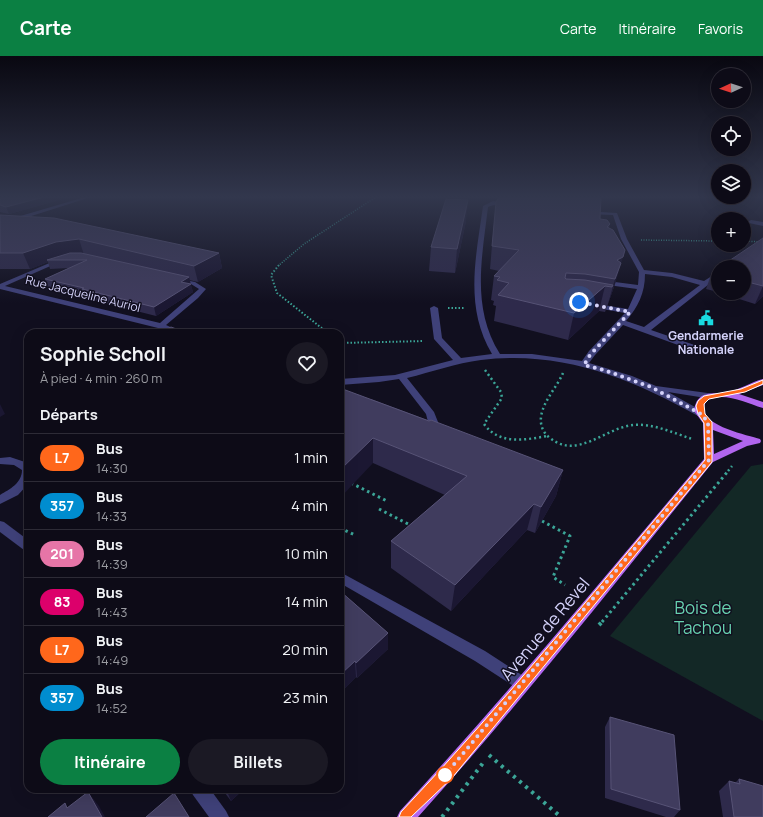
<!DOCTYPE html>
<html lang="fr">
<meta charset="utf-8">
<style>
body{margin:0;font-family:Manrope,sans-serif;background:#1b1924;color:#f1f3f6;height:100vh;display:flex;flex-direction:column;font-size:15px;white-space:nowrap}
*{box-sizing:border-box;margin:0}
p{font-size:13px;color:#9a9ba1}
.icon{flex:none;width:22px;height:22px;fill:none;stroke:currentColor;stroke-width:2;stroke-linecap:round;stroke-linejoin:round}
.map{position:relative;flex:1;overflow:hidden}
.panel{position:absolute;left:24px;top:273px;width:320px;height:464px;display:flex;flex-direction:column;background:#0d0b17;border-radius:12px;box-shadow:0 4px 16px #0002,0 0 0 1px #2d2b36}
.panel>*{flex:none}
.badge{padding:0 8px;border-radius:13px;font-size:14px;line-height:26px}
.needle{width:26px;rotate:267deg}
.fabs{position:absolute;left:711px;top:12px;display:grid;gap:8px}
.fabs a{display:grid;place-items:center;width:40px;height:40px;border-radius:50%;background:#0d0b17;box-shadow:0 4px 16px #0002,0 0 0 1px #2d2b36;font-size:20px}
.you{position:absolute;width:20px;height:20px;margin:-10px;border:3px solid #fff;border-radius:50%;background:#1a73e8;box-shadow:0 0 0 6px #1a73e833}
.map>.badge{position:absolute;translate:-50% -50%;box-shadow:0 0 0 2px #fff}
h2{padding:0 16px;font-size:15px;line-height:36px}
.round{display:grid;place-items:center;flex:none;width:42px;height:42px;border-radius:21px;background:#1b1924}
.head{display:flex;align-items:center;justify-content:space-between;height:68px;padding:0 16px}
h1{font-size:19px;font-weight:700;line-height:30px}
.primary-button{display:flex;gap:8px;margin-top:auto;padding:8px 16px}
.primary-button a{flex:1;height:46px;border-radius:24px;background:#0b8043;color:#fff;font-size:16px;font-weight:700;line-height:46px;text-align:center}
.primary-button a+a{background:#1b1924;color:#f1f3f6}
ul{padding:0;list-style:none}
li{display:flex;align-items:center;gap:12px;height:48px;padding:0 16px;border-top:1px solid #2d2b36}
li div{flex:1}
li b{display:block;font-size:15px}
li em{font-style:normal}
li .badge{min-width:44px;font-weight:700;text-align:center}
header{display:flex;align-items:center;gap:24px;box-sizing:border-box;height:56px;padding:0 20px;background:#0b8043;color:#fff}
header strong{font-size:19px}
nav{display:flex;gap:22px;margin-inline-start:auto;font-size:14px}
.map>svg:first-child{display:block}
</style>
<header>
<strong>Carte</strong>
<nav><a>Carte</a><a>Itinéraire</a><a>Favoris</a></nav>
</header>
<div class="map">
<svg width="763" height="761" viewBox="0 0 763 761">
<rect width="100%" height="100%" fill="#110f1f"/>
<path fill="#132826" d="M763 408V665L610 580 751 410Z"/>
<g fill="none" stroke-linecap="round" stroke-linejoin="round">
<g stroke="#3ba597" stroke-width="1.5" stroke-dasharray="1 1.5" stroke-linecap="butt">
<path d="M641 184 718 185"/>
<path d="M744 185 763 186"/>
<path d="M278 210 304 188 376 141"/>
</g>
<g stroke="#3ba597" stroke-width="2" stroke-dasharray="1.5 2" stroke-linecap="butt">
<path d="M279 209 271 219 277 237 328 277"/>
<path d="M448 252H465"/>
<path d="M340 287 424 285"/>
</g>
<g stroke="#3ba597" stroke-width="2.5" stroke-dasharray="2 3" stroke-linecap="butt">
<path d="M485 314 501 336 502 342 484 368C499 389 525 384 547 380"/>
<path d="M563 317C557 331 543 345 541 361 540 369 543 377 550 382 577 404 605 372 633 369 652 367 674 377 692 383"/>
<path d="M728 415 732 410"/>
</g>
<g stroke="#3ba597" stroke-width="3" stroke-dasharray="2.5 3.5" stroke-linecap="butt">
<path d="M351 427 387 445"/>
<path d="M379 453 412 470"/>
<path d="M542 465 570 480 553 521 565 529"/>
<path d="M340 472 355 479"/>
<path d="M602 566 729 414"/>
</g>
<g stroke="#3ba597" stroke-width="4" stroke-dasharray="3 5" stroke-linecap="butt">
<path d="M599 569 603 565"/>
<path d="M489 699 561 761"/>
<path d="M442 761 483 707"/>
</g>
<g fill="#3f4179" fill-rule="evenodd">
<path d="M85 141H91L0 170V166Z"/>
<path d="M493 145 513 148C505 151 496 147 488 151 482 202 471 252 500 298H532L582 305 589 295 625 257 591 251V247L628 253 637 233 615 230 612 228 615 226 638 229 639 216 621 183 613 159 587 158 584 156 585 155 617 157 627 183 644 214 672 217 704 225 718 216V221L651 274 706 293V297H700L623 269 595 299 589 307 632 320 656 330 715 338 717 340 712 343 668 336 704 356 706 358 704 360H698C631 322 560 294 481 304 456 307 432 316 407 322L434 356 438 366 429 377 426 378 421 375 428 366 426 358 399 323 379 326 340 329V323L395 319 453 304 434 283 430 252 434 250 438 252 442 282 461 302 492 298C464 251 476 201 483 150ZM645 218 672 221 700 229 644 271 626 265C638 251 645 237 645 218Z"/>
<path d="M751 164 763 166V170L749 167 748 166Z"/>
<path d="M59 203 64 204 5 230 160 267 199 233 191 228 175 224V222L195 226 206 233 198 242 166 269 183 277H172L158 272 0 233V228Z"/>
<path d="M10 401 28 407V428L18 439 0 448V439C10 433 22 427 22 414L14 409 0 408V402Z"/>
<path d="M0 465 4 466 28 484V496L24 494 0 476Z"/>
<path d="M340 516 485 595 528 623 531 628 528 633 523 635 518 633 475 605 340 527Z"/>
<path d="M190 733H210L226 755 229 761H209L193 739Z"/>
</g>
<path fill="#b165ee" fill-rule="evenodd" d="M763 323V329L739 338 763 346V352C749 348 736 341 721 341 716 341 707 342 705 348 696 369 747 379 760 383L761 385 760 387 747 390 713 406C616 526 521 647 418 761H397L400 755C505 641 604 522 704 403L703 367 694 355C697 333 712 339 728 336 739 334 751 326 763 323ZM713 374 743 385 714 398Z"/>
</g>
<g fill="#2e2a4b">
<path d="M0 141H70L9 158 0 156Z"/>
<path d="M496 146 600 163 610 168 609 172 616 225 608 248 605 256 599 255 568 284 494 265 496 250 493 249 494 245 491 244 494 220 499 215 490 213 494 166Z"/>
<path d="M0 159 219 197 222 212 198 226 189 224 193 236 156 260 85 242V240L48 232 45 223 69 212 50 213 48 206 30 213H0Z"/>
<path d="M466 165 455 217 429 215 431 191Z"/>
<path d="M763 181V240L755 248 720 237H744V211Z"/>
<path d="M718 212V236L706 233 712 216Z"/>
<path d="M371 343 563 414 556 440 535 477 527 474 451 555 391 512V485L445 439 373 407Z"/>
<path d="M340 535 388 577V593L357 622 356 621 340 637Z"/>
<path d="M610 661 680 754 674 761H666L605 742V671Z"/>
<path d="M739 723 763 761H723L719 735 729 725 735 727Z"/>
<path d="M222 733H244L231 745Z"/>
</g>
<g fill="#1b1732">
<path d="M44 141H70L9 158 6 151Z"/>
<path d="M468 144 466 165 455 217 457 193Z"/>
<path d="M79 183 84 199 47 204 48 206 30 213 23 197 56 186Z"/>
<path d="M625 194 616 225 608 248 615 223 617 204Z"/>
<path d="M219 197 222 212 198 226 194 210Z"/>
<path d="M189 221 193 236 156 260 154 251 181 226Z"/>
<path d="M605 230 599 255 568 284 574 257Z"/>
<path d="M763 230V240L755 248Z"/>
<path d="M0 348 5 358 0 361Z"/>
<path d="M373 382V407L340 442V414Z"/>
<path d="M563 414 556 440 535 477 541 451Z"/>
<path d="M534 448 527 474 451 555 455 529Z"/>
<path d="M388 577V593L357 622 356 607Z"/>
<path d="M355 605 356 621 340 637V619Z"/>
<path d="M226 733H244L231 745Z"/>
<path d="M88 736 99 750 105 761H102Z"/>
</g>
<g fill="#403c5e" stroke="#575376">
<path d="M0 141H44L6 151 0 149Z"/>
<path d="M499 141H601L600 163 607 164 610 168 607 171 613 174 625 194 623 201 617 204 621 207 615 223 585 218 566 217 565 222 566 223 585 224 613 229 612 231 605 230 574 257 498 239 509 227 497 224 500 221 494 220 519 194 492 190 496 146Z"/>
<path d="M446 143 468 144 457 193 431 191Z"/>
<path d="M0 159 54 162 219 197 194 210 79 183 56 186 23 197H0Z"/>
<path d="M763 182V230L744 225V211H720Z"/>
<path d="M70 197H81L189 221 181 226 191 228 154 251 82 233 84 232 45 223 87 204H47Z"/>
<path d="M718 212V218L712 216Z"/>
<path d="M171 271 187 277H158Z"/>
<path d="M340 332 429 365 431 364 563 414 541 451 534 448 455 529 391 485 467 420 373 382 340 414Z"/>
<path d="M28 419V422L25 421Z"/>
<path d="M340 535 388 577 356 607 355 605 340 619Z"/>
<path d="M610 661 674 679 680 754 611 733Z"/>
<path d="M739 723 763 730V761H734L729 725 740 728Z"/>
<path d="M88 736 102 761H48L65 747 67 752Z"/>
<path d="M174 737 189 761H146Z"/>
</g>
<linearGradient id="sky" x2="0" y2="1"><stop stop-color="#090811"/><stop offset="0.57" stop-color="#32374d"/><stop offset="1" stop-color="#32374d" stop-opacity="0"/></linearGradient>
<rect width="763" height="247" fill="url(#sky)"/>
<path fill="#ff671b" stroke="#fff" d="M763 324V328L745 336 709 343 704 348 705 358 712 366V406L452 722 411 761H399L401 756C507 644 605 522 705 404L704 367 698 358 696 350 698 345 704 340 741 333Z"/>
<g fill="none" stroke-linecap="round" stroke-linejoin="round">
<path stroke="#d4d2fa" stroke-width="4" stroke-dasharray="0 7.2" d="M445 719 709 404 708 366 701 358 651 331 604 314 584 309 590 299 630 256 579 246"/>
</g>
<defs>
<g id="civic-bare" transform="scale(1.2)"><path d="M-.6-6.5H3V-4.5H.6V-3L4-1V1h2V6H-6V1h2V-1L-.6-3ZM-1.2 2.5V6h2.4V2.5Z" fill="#19dae0" stroke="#110f1f" stroke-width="2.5" paint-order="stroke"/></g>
</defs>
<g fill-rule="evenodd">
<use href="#civic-bare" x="706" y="262"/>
</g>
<circle fill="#fff" stroke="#ff671b" stroke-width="2" cx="445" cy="719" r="8"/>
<g text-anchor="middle" stroke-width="3" stroke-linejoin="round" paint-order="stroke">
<g font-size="12" fill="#d4d2fa" stroke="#110f1f">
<text transform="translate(83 238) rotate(14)" y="4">Rue Jacqueline Auriol</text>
</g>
<g font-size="12" font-weight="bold" fill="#d4d2fa" stroke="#110f1f">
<text x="706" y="284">Gendarmerie<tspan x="706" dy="14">Nationale</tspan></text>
</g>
<g font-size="17" fill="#67d2af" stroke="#110f1f">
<text x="703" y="558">Bois de<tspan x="703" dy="20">Tachou</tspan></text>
</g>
<g font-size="17" fill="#d4d2fa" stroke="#110f1f">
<text transform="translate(545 573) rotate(-50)" y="6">Avenue de Revel</text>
</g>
</g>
</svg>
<div class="fabs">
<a><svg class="needle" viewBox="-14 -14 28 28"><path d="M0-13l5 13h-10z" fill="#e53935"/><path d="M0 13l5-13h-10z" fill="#9a9ba1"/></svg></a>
<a><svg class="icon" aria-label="locate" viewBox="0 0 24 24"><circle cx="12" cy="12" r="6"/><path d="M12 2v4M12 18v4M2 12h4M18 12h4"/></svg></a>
<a><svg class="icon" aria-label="layers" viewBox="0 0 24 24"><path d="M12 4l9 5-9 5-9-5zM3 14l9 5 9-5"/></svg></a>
<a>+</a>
<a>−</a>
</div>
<div class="you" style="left:579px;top:246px"></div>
<section class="panel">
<div class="head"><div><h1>Sophie Scholl</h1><p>À pied · 4 min · 260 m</p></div><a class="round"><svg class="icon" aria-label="heart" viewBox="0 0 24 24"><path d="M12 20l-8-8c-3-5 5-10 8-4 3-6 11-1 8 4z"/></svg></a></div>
<h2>Départs</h2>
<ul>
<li><span class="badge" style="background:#ff671b;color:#fff">L7</span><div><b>Bus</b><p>14:30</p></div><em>1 min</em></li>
<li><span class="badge" style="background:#008dcf;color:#fff">357</span><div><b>Bus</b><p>14:33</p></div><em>4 min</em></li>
<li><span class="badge" style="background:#e675a7;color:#fff">201</span><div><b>Bus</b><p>14:39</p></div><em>10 min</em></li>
<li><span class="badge" style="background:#dc006b;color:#fff">83</span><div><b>Bus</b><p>14:43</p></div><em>14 min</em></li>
<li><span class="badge" style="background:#ff671b;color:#fff">L7</span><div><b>Bus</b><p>14:49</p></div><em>20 min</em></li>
<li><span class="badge" style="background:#008dcf;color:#fff">357</span><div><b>Bus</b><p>14:52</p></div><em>23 min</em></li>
</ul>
<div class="primary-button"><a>Itinéraire</a><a>Billets</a></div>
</section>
</div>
